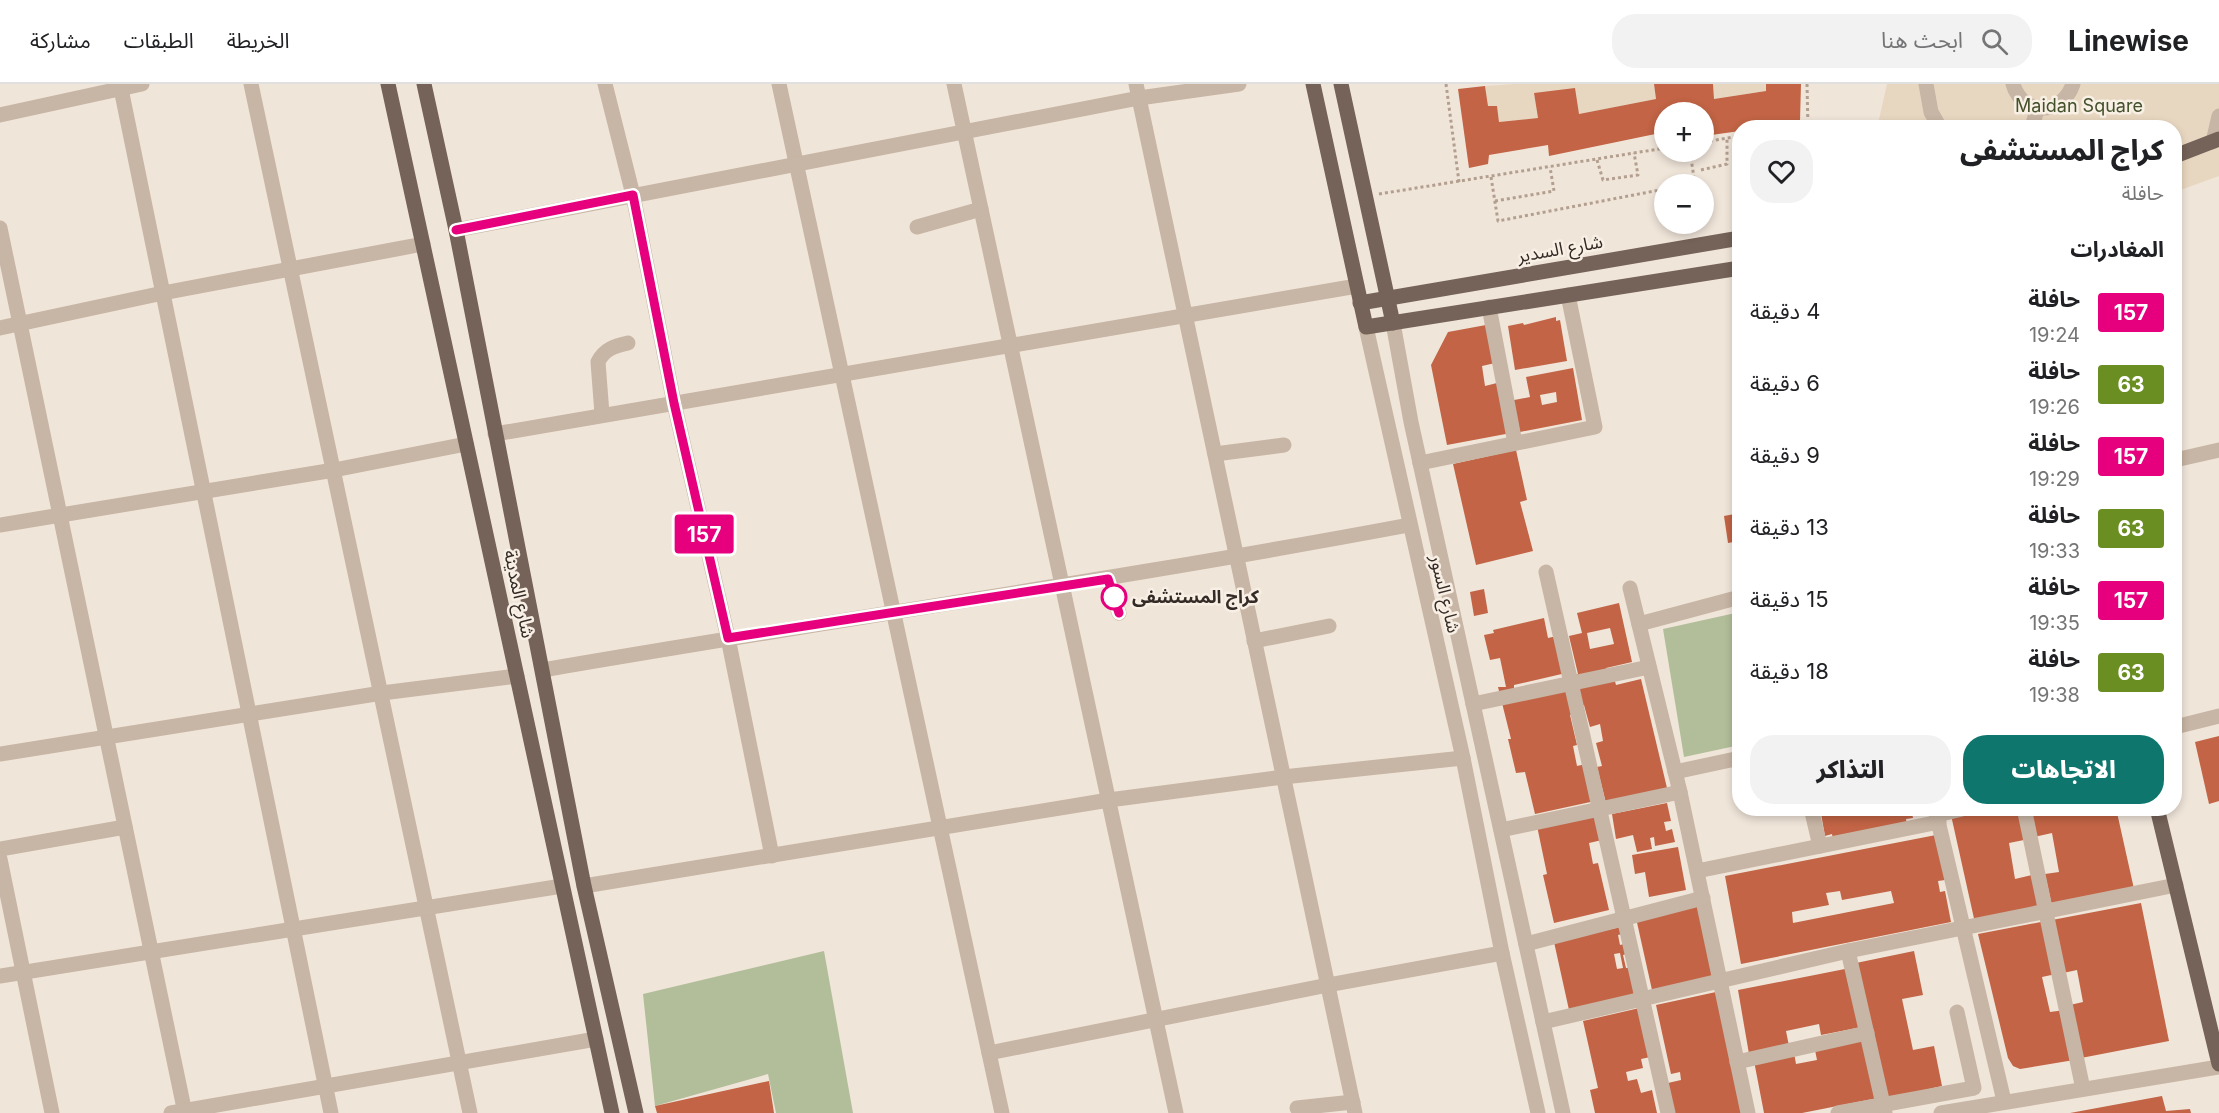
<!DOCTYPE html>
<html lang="ar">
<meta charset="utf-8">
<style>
body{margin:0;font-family:Inter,"Noto Sans Arabic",sans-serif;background:#f2f2f2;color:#202124;direction:rtl;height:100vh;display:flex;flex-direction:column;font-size:22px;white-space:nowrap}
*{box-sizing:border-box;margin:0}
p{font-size:20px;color:#757577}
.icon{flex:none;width:33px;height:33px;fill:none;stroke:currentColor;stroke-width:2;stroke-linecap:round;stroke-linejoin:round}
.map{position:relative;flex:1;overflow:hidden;direction:ltr}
.panel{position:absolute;left:1732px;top:36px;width:450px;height:696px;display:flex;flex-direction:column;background:#fff;border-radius:24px;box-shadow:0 3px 9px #0003;direction:rtl}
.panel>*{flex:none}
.badge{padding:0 12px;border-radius:4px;font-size:21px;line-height:39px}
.controls{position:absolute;left:1654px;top:18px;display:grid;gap:12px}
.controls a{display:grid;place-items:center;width:60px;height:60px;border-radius:50%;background:#fff;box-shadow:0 3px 9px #0003;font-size:30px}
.map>.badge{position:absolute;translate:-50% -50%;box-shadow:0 0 0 3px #fff}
h2{padding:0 18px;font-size:22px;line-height:54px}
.round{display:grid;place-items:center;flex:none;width:63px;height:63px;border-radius:24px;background:#f2f2f2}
.overview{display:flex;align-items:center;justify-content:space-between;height:102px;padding:0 18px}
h1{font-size:28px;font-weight:800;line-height:45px}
.cta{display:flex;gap:12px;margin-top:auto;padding:12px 18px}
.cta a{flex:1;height:69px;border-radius:24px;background:#0f766e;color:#fff;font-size:24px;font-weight:800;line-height:69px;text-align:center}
.cta a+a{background:#f2f2f2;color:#202124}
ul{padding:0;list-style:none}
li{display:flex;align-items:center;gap:18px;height:72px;padding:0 18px}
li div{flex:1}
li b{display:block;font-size:22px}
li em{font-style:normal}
li .badge{min-width:66px;font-weight:700;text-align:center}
header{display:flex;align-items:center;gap:36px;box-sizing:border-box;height:84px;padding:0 30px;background:#fff;border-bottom:2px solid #e0e0e0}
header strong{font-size:28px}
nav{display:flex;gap:33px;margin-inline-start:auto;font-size:21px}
.search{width:420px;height:54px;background:#f2f2f2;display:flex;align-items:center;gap:15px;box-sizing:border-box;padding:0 21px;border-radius:24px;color:#757577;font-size:22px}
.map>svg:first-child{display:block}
</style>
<header>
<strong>Linewise</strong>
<div class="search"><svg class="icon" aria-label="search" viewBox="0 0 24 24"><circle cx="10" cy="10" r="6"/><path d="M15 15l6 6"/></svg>ابحث هنا</div>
<nav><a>الخريطة</a><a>الطبقات</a><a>مشاركة</a></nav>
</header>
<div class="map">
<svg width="2219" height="1029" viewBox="0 0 2219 1029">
<rect width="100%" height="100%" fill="#f0e5d9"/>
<g fill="#b2be9a">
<path d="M1740 528V661L1684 673 1663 545Z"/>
<path d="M824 867 853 1029H776L768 990 655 1022 643 910Z"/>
</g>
<g fill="#e8d7c0">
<path d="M1513 0H1654L1656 15 1579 30 1534 9 1538 34 1499 38 1497 23 1488 22 1485 2Z"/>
<path d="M1713 0H1766V7L1714 15Z"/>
<path d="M1887 0H2219V92L2175 108V44H1877Z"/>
</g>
<g fill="#c26445" fill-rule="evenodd">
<path d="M1654 0H1713L1714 15 1766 7V0H1801L1800 37 1740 44V47L1704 52V28H1665V48L1549 72 1548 61 1489 71 1488 80 1469 84 1458 5 1485 2 1488 22H1497L1499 38 1538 34 1534 9 1575 4 1579 30 1656 15Z"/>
<path d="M1556 233V237L1560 236 1567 277 1515 286 1508 242 1523 239 1524 241Z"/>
<path d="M1486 241 1495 279 1482 282 1485 302 1501 298 1511 349 1447 361 1431 281 1448 248Z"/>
<path d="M1573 284 1582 336 1515 349 1509 317 1530 313 1526 293ZM1556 308 1557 318 1542 321 1540 311Z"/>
<path d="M1516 366 1527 416 1520 418 1533 467 1476 481 1453 380Z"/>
<path d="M1740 429V457L1728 459 1724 432Z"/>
<path d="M1484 505 1488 529 1474 532 1470 508Z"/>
<path d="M1619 519 1632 578 1606 584 1609 594H1614L1616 601 1641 595 1667 704 1606 719 1597 683 1602 682 1596 659 1603 657 1600 640 1590 643 1584 621H1582L1583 628 1570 631 1577 661 1573 662 1577 682 1586 680 1595 717 1535 730 1525 688 1516 689 1508 655H1511L1498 603H1506L1500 574 1490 576 1484 551 1494 549 1493 546 1544 534 1548 554 1557 552 1566 589 1514 601V606L1578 590 1569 552 1582 549 1577 529ZM1610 544 1614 560 1590 565 1587 549Z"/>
<path d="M2219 652V717L2209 720 2195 658Z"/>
<path d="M1667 719 1671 737 1664 738 1666 747 1672 745 1675 758 1655 762 1654 753 1650 754 1652 765 1637 768 1633 751 1616 755 1612 730Z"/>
<path d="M1820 724H1911L1913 734 1906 735 1907 740 1833 755 1832 750 1825 752Z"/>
<path d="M1990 724H2018L2024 756 2009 759 2015 795 2032 791 2039 825 1975 839 1951 731Z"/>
<path d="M2028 724H2116L2134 805 2052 822 2045 790 2059 788 2052 749 2034 753Z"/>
<path d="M1596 729 1602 756 1589 759 1593 780 1598 779 1609 826 1554 839 1543 791 1547 790 1537 742Z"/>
<path d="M1936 751 1945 796 1938 797 1940 808 1945 807 1951 838 1741 880 1725 792ZM1840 807 1842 816 1891 807 1894 819 1793 839 1792 828 1829 821 1826 809Z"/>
<path d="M1678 763 1686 806 1649 813 1645 788 1635 790 1632 771Z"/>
<path d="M2141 819 2169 957 2081 974 2070 921 2083 918 2077 886 2063 889 2052 836Z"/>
<path d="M1698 822 1713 892 1652 906 1636 834Z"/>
<path d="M2046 837 2056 890 2042 893 2050 928 2065 926 2074 976 2020 985 2013 982 2008 974 1978 850Z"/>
<path d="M1625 842 1626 849 1618 851 1620 861 1628 859 1630 869 1623 871 1626 884 1634 883 1639 909 1569 926 1554 858ZM1620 869 1623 884 1617 885 1614 870Z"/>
<path d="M1914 867 1923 911 1902 915 1913 966 1934 962 1942 1002 1885 1015 1856 879Z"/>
<path d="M1850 884 1862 943 1821 951 1819 940 1786 947 1789 962 1749 970 1738 906Z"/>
<path d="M1716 908 1741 1029H1674L1668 999 1681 996 1680 988 1671 990 1656 921Z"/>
<path d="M1644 923 1655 972 1641 975 1643 984 1626 988 1628 997 1637 995 1641 1009 1652 1006 1657 1029H1595L1590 1006 1598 1004 1583 937Z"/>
<path d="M1866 951 1878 1014 1802 1029H1764L1754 977 1794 969 1796 980 1817 976 1814 961Z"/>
<path d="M769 997 774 1029H657L655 1022Z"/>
<path d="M2162 1012 2166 1027 2190 1025 2191 1029H2070Z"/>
</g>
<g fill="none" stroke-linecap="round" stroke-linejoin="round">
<g stroke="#b39f90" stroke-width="3" stroke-dasharray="3 3" stroke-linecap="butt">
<path d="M1446 0 1459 98"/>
<path d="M1807 0 1808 44"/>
<path d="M1794 44 1807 41"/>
<path d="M1704 58 1740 52"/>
<path d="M1690 68 1695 100H1690"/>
<path d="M1597 76 1603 96 1638 91 1634 69"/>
<path d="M1701 86 1727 80V54"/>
<path d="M1491 93 1498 137 1665 105"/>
<path d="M1379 110 1665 64"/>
<path d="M1495 117 1554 107 1550 83"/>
</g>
<g stroke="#c7b5a5" stroke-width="15">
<path d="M120 0 331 1029"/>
<path d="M251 0 470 1029"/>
<path d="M605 0 633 111 674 319 728 554 772 772"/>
<path d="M779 0 1002 1029"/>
<path d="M954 0 1176 1029"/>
<path d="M1136 0 1355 1029"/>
<path d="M1926 0 1931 28 1940 44"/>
<path d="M2013 0C2023 33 2062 32 2073 0"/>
<path d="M0 31 142 0"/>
<path d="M2032 44 2037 25"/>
<path d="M2213 58 2219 32"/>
<path d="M917 143 981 125"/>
<path d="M0 144 185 1029"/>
<path d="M456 146 1139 14 1239 0"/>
<path d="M1489 223 1515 359"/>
<path d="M1393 239 1411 338 1563 1029"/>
<path d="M1366 243 1463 674 1502 869 1538 1029"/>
<path d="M0 244 163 209 423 160"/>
<path d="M602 330 598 278C604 265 615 262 628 259"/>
<path d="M495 350 1357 202"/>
<path d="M1215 370 1284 361"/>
<path d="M2175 376 2219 366"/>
<path d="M1420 379 1595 343 1568 211"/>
<path d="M0 441 334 386 466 360"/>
<path d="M1546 488 1668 1029"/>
<path d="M1108 495 1119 529"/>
<path d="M1630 504 1680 708 1748 1029"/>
<path d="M1639 540 1740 513"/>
<path d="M1254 557 1329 542"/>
<path d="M543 586C832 536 1121 495 1409 441"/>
<path d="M1473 620 1649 583"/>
<path d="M2175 643 2219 632"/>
<path d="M0 670 382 609 517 592"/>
<path d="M1675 688 1740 674"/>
<path d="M1811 724 1820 762"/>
<path d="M1935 724 2004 1017"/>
<path d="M2024 724 2083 1005"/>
<path d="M1937 731 1966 724"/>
<path d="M1501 746 1680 708"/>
<path d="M0 765 125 743"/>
<path d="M0 775 52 1029"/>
<path d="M1697 787 1939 738"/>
<path d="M584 802 1109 716 1283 693 1463 674"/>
<path d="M1526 860 1703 814"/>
<path d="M1848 867 1885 1029"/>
<path d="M0 892 562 802"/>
<path d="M1543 938 1848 867 2176 801"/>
<path d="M989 969 1328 901 1502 869"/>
<path d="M1737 978 1867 949"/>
<path d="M1297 1024 1353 1018"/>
<path d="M171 1029 596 955"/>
<path d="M1838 1029 1974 1004 1957 928"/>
<path d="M1941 1029 2219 983"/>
</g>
<g stroke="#756258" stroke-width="15">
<path d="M388 0 612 1029"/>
<path d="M424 0 456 146 584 802 636 1029"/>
<path d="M1313 0 1366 243 1740 184"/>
<path d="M1341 0 1393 239"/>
<path d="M2175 72 2219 55"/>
<path d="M1360 219 1740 154"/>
<path d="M2157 724 2219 980"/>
</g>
</g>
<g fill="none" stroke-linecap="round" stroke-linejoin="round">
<g stroke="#fff" stroke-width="14">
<path id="line" d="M456 146 633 111 674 319 728 554 1108 495 1119 529"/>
</g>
<use href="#line" stroke="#e6007e" stroke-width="9"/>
</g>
<circle fill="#fff" stroke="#e6007e" stroke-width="3" cx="1114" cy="513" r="12"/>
<g text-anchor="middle" stroke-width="5" stroke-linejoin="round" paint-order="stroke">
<g font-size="18" fill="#43512b" stroke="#f8efe5">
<text x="2079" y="28">Maidan Square</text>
</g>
<g font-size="18" fill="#342b26" stroke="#f8efe5">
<text transform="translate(1560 165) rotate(-10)" y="6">شارع السدير</text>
<text transform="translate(519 510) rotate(78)" y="6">شارع المدينة</text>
<text transform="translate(1445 510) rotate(77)" y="6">شارع السور</text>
</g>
<g font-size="18" font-weight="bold" fill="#342b26" stroke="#f8efe5" text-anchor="start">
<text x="1132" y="519">كراج المستشفى</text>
</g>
</g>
</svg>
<div class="controls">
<a>+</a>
<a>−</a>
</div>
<b class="badge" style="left:704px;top:450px;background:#e6007e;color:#fff">157</b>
<section class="panel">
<div class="overview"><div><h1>كراج المستشفى</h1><p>حافلة</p></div><a class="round"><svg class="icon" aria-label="heart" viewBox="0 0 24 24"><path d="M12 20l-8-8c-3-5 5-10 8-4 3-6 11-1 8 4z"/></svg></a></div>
<h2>المغادرات</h2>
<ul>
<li><span class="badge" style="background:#e6007e;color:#fff">157</span><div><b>حافلة</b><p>19:24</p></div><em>4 دقيقة</em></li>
<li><span class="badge" style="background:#6b8e23;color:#fff">63</span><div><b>حافلة</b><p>19:26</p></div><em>6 دقيقة</em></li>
<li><span class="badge" style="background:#e6007e;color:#fff">157</span><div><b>حافلة</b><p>19:29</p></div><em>9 دقيقة</em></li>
<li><span class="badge" style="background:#6b8e23;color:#fff">63</span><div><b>حافلة</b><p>19:33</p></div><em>13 دقيقة</em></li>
<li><span class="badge" style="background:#e6007e;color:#fff">157</span><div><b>حافلة</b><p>19:35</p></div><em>15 دقيقة</em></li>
<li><span class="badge" style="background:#6b8e23;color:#fff">63</span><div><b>حافلة</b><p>19:38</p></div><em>18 دقيقة</em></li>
</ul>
<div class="cta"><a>الاتجاهات</a><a>التذاكر</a></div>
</section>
</div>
